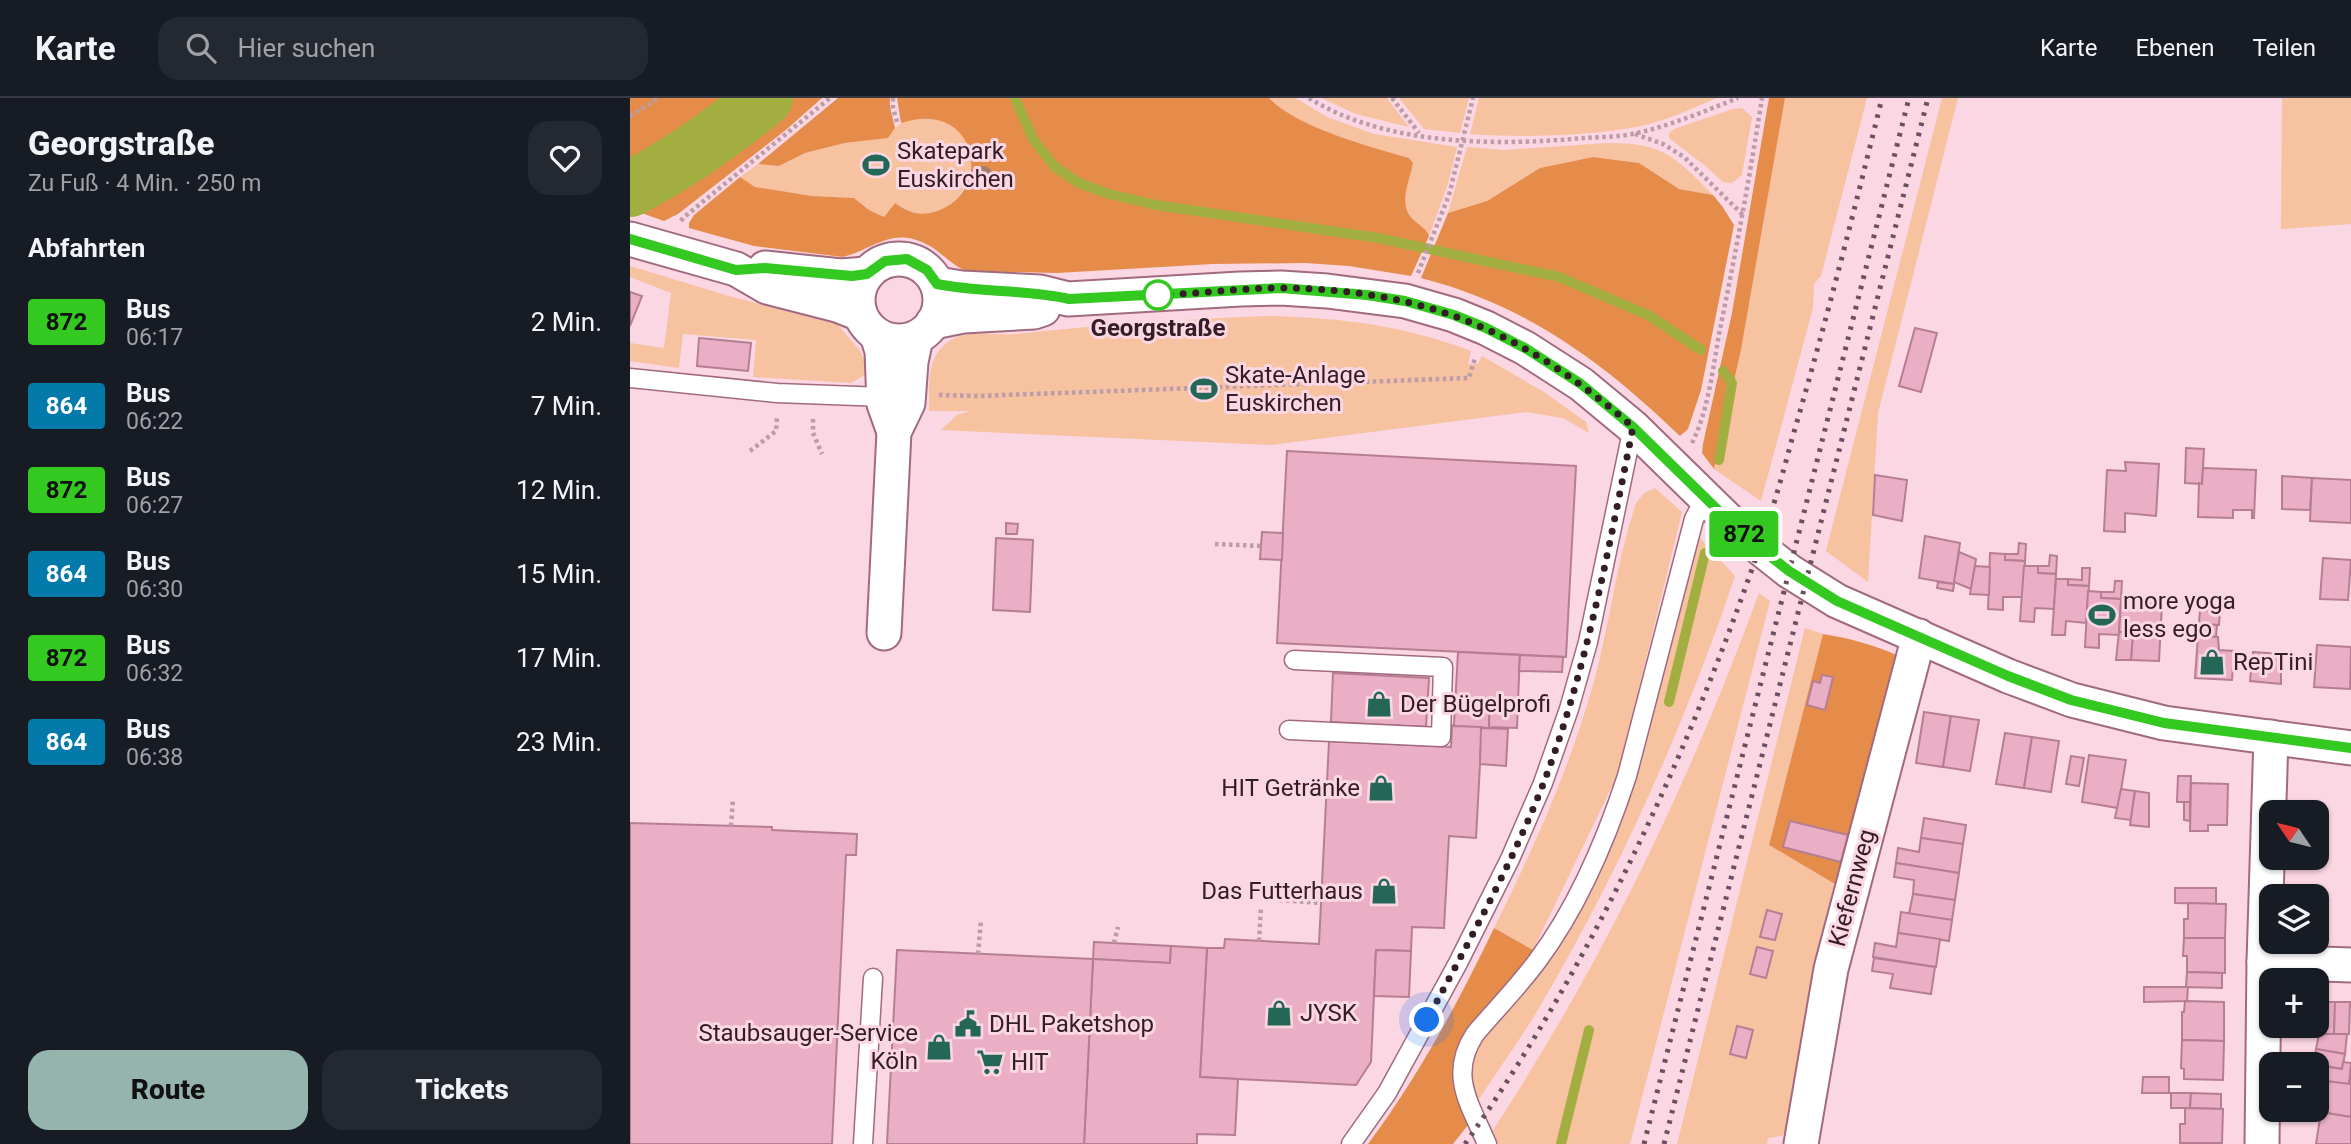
<!DOCTYPE html>
<html lang="de">
<meta charset="utf-8">
<style>
body{margin:0;font-family:Roboto,sans-serif;background:#242831;color:#f1f3f6;height:100vh;display:flex;flex-direction:column;font-size:26px;white-space:nowrap}
*{box-sizing:border-box;margin:0}
p{font-size:23px;color:#9ea1a6}
.icon{flex:none;width:38px;height:38px;fill:none;stroke:currentColor;stroke-width:2;stroke-linecap:round;stroke-linejoin:round}
.map{position:relative;flex:1;overflow:hidden}
.drawer{display:flex;flex-direction:column;background:#171b24;width:630px}
.drawer>*{flex:none}
.badge{padding:0 14px;border-radius:5px;font-size:24px;line-height:46px}
.needle{width:46px;rotate:305deg}
.controls{position:absolute;left:1629px;top:702px;display:grid;gap:14px}
.controls a{display:grid;place-items:center;width:70px;height:70px;border-radius:14px;background:#171b24;box-shadow:0 2px 5px #0004;font-size:35px}
.you{position:absolute;width:35px;height:35px;margin:-18px;border:5px solid #fff;border-radius:50%;background:#1a73e8;box-shadow:0 0 0 10px #1a73e833}
.map>.badge{position:absolute;translate:-50% -50%;box-shadow:0 0 0 4px #fff}
h2{padding:0 28px;font-size:26px;line-height:63px}
.round{display:grid;place-items:center;flex:none;width:74px;height:74px;border-radius:21px;background:#242831}
.overview{display:flex;align-items:center;justify-content:space-between;height:119px;padding:0 28px}
h1{font-size:33px;font-weight:800;line-height:52px}
.primary-button{display:flex;gap:14px;margin-top:auto;padding:14px 28px}
.primary-button a{flex:1;height:80px;border-radius:21px;background:#95b4ae;color:#111;font-size:28px;font-weight:800;line-height:80px;text-align:center}
.primary-button a+a{background:#242831;color:#f1f3f6}
ul{padding:0;list-style:none}
li{display:flex;align-items:center;gap:21px;height:84px;padding:0 28px}
li div{flex:1}
li b{display:block;font-size:26px}
li em{font-style:normal}
li .badge{min-width:77px;font-weight:700;text-align:center}
header{display:flex;align-items:center;gap:42px;box-sizing:border-box;height:98px;padding:0 35px;background:#171b24;border-bottom:2px solid #363941}
header strong{font-size:33px}
nav{display:flex;gap:38px;margin-inline-start:auto;font-size:24px}
.search{width:490px;height:63px;background:#242831;display:flex;align-items:center;gap:18px;box-sizing:border-box;padding:0 24px;border-radius:21px;color:#9ea1a6;font-size:26px}
main{display:flex;flex:1;min-height:0}
.map>svg:first-child{display:block}
</style>
<header>
<strong>Karte</strong>
<div class="search"><svg class="icon" aria-label="search" viewBox="0 0 24 24"><circle cx="10" cy="10" r="6"/><path d="M15 15l6 6"/></svg>Hier suchen</div>
<nav><a>Karte</a><a>Ebenen</a><a>Teilen</a></nav>
</header>
<main>
<section class="drawer">
<div class="overview"><div><h1>Georgstraße</h1><p>Zu Fuß · 4 Min. · 250 m</p></div><a class="round"><svg class="icon" aria-label="heart" viewBox="0 0 24 24"><path d="M12 20l-8-8c-3-5 5-10 8-4 3-6 11-1 8 4z"/></svg></a></div>
<h2>Abfahrten</h2>
<ul>
<li><span class="badge" style="background:#33c920;color:#111">872</span><div><b>Bus</b><p>06:17</p></div><em>2 Min.</em></li>
<li><span class="badge" style="background:#037aa9;color:#fff">864</span><div><b>Bus</b><p>06:22</p></div><em>7 Min.</em></li>
<li><span class="badge" style="background:#33c920;color:#111">872</span><div><b>Bus</b><p>06:27</p></div><em>12 Min.</em></li>
<li><span class="badge" style="background:#037aa9;color:#fff">864</span><div><b>Bus</b><p>06:30</p></div><em>15 Min.</em></li>
<li><span class="badge" style="background:#33c920;color:#111">872</span><div><b>Bus</b><p>06:32</p></div><em>17 Min.</em></li>
<li><span class="badge" style="background:#037aa9;color:#fff">864</span><div><b>Bus</b><p>06:38</p></div><em>23 Min.</em></li>
</ul>
<div class="primary-button"><a>Route</a><a>Tickets</a></div>
</section>
<div class="map">
<svg width="1721" height="1046" viewBox="0 0 1721 1046">
<rect width="100%" height="100%" fill="#fbd6e3"/>
<g fill="#f6c2a0">
<path d="M639 0H666L697 19 744 36 827 49 818 86 799 138C795 129 789 127 783 121 767 106 779 83 783 65L779 60C738 48 668 30 639 0Z"/>
<path d="M691 0H757L779 29 726 16Z"/>
<path d="M769 0H839L830 35 794 31Z"/>
<path d="M849 0H1087C1063 10 1038 22 1011 28 960 38 893 40 840 36Z"/>
<path d="M1155 0H1237L1191 178 1184 186 1183 210 1131 403 1084 371 1111 252Z"/>
<path d="M1312 0H1328L1248 315 1238 484 1196 453Z"/>
<path d="M1652 0H1721V126L1651 131Z"/>
<path d="M1112 10 1122 19 1112 77 1102 85 1093 84 1073 66 1039 40V35L1044 31 1103 11Z"/>
<path d="M306 15C376 29 332 153 265 105L254 119 239 112 224 100 182 98 124 89 110 79 128 66 149 68 175 55 215 45 258 40C267 22 286 17 306 15Z"/>
<path d="M977 45C1032 44 1046 59 1083 97L1049 91 1008 65 963 59 910 70 857 103 818 115 837 49 874 52Z"/>
<path d="M0 168 99 198 207 226 231 254 235 264V277L221 285 123 279 126 242 53 236 49 270 0 263V245L34 250 41 195 0 179Z"/>
<path d="M638 218C712 220 772 227 841 253L838 266H848L852 258 914 294 956 324 959 335 933 320 896 314 641 347 311 332 327 317 340 313H299C300 287 295 261 318 244 336 230 364 238 386 236 470 227 554 221 638 218Z"/>
<path d="M1025 390 1052 414 988 676 903 852 864 830C903 752 939 672 963 587 980 527 986 464 1006 405L1014 395Z"/>
<path d="M1070 440 1105 478C1055 627 989 774 909 910 890 942 868 972 847 1004 838 980 840 964 851 941L922 860 964 785 1010 670 1054 492Z"/>
<path d="M1129 495 1140 503 1000 1046H868L863 1032C973 864 1060 684 1129 495Z"/>
<path d="M1175 530 1193 536 1139 747 1210 789 1160 1029 1152 1038 1138 1040 1137 1046H1047Z"/>
</g>
<g fill="#e58c4b">
<path d="M0 0H192L157 31 48 116 34 123 0 111Z"/>
<path d="M208 0H260V9L265 30 258 40 215 45 175 55 149 68 128 66Z"/>
<path d="M267 0H639C668 30 738 48 779 60L783 65C780 82 769 103 780 118 786 126 795 128 799 138L781 178 719 168 675 165 583 166 427 175 336 173C322 167 313 156 300 148 263 127 246 150 213 159L124 148 59 130V125L64 117 110 79 125 89 182 98 224 100 239 112 254 119 265 105C281 116 292 119 310 112 364 90 346 0 271 25Z"/>
<path d="M1139 0H1155L1111 252 1084 371 1072 355 1073 346 1102 215Z"/>
<path d="M963 59 1009 65 1049 91 1083 97 1092 108 1104 127 1071 292 1058 331 1050 338C973 264 896 207 791 180L818 115 857 103 910 70Z"/>
<path d="M1193 536C1219 540 1244 547 1269 558L1210 789 1139 747Z"/>
<path d="M864 830 903 852 874 889 840 926 825 955 823 984 838 1027 823 1046H738C788 979 828 905 864 830Z"/>
</g>
<g fill="none" stroke-linecap="round" stroke-linejoin="round">
<g stroke="#a2ae3f" stroke-width="10">
<path d="M385 0 403 41 425 69 449 85 479 96 526 107 748 140 929 179 1018 217 1071 252"/>
<path d="M1089 362 1102 285 1093 273"/>
<path d="M1039 604 1075 455"/>
<path d="M931 1046 959 932"/>
</g>
<path stroke="#a2ae3f" stroke-width="56" d="M0 91C49 66 92 35 135 0"/>
</g>
<g fill="#ebafc5" stroke="#b67e93" stroke-width="2">
<path d="M0 194 12 198 0 228Z"/>
<path d="M1285 230 1307 235 1291 294 1269 288Z"/>
<path d="M69 240 121 245 118 273 67 268Z"/>
<path d="M1556 350 1574 351 1572 386 1555 385Z"/>
<path d="M657 353 946 368 936 559 647 545Z"/>
<path d="M1495 364 1529 366 1526 418 1495 415V434L1474 433 1477 372 1496 373Z"/>
<path d="M1573 370 1626 372 1624 420H1622V412H1603V420L1568 419 1569 385 1572 386Z"/>
<path d="M1245 377 1277 382 1272 423 1243 417Z"/>
<path d="M1652 378 1682 380 1680 412 1652 411Z"/>
<path d="M1682 380 1721 382V425L1680 423Z"/>
<path d="M376 425 388 426 387 436H376Z"/>
<path d="M632 434 653 435 652 462 630 461Z"/>
<path d="M1295 438 1330 445 1324 486 1289 480Z"/>
<path d="M366 440 403 442 400 514 363 512Z"/>
<path d="M1389 445 1396 446 1395 463 1375 462V456H1388Z"/>
<path d="M1329 454 1346 461 1341 491 1324 484Z"/>
<path d="M1360 455 1375 456V462L1395 463 1393 499H1373V512L1358 511Z"/>
<path d="M1420 457 1427 458 1426 476 1408 475V468H1419Z"/>
<path d="M1693 460 1721 462 1718 502 1690 501Z"/>
<path d="M1345 468 1360 469 1359 497 1340 496Z"/>
<path d="M1394 468H1408V475L1426 476 1424 511 1405 510 1404 524 1390 523Z"/>
<path d="M1452 470H1460L1459 488 1438 487V481L1452 482Z"/>
<path d="M1426 481H1438V487L1459 488 1456 525 1436 523 1435 537H1422Z"/>
<path d="M1485 483H1492L1491 501 1471 500V494H1484Z"/>
<path d="M1308 484 1324 486 1323 493 1307 490Z"/>
<path d="M1458 493 1471 494V500L1491 501 1489 537 1469 536V550L1455 549Z"/>
<path d="M1491 505 1532 506 1529 563 1501 562 1503 535 1489 534Z"/>
<path d="M1570 512 1590 513 1589 527 1569 526Z"/>
<path d="M1569 526 1587 527 1586 539 1568 538Z"/>
<path d="M1489 534 1503 535 1501 562H1486Z"/>
<path d="M1568 538 1588 539 1589 552 1604 553 1602 582 1565 580Z"/>
<path d="M1687 547 1721 549 1720 591 1684 589Z"/>
<path d="M828 554 890 557 888 602 860 601 859 630 822 628 824 626Z"/>
<path d="M1623 554 1651 556V586L1620 583Z"/>
<path d="M890 557 933 559 932 574 889 573Z"/>
<path d="M703 575 799 580 796 629 701 624Z"/>
<path d="M1192 577 1203 579 1195 612 1177 607 1183 583 1190 585Z"/>
<path d="M860 601 888 602 887 630 859 629Z"/>
<path d="M1294 614 1321 618 1313 669 1286 665Z"/>
<path d="M1321 618 1349 622 1340 673 1313 669Z"/>
<path d="M822 628 852 629 846 740 819 738 814 830 782 829 781 853 746 852 741 964 726 987 570 979 577 850H594L595 841 689 846 699 643 821 649Z"/>
<path d="M851 630 878 631 876 668 850 666Z"/>
<path d="M1375 635 1402 639 1394 690 1366 686Z"/>
<path d="M1402 639 1429 643 1421 694 1394 690Z"/>
<path d="M1459 657 1496 662 1488 710 1452 704Z"/>
<path d="M1441 658 1454 660 1449 688 1436 686Z"/>
<path d="M1548 678H1561L1560 704H1547Z"/>
<path d="M1561 685 1598 686 1597 727H1578V733H1560Z"/>
<path d="M1491 691 1505 693 1501 722 1485 720Z"/>
<path d="M1505 693 1519 695V729L1500 727Z"/>
<path d="M1554 704H1560V723L1554 722Z"/>
<path d="M1294 720 1336 727 1333 746 1291 740Z"/>
<path d="M1160 723 1218 737 1211 764 1153 749Z"/>
<path d="M0 725 142 729V732L227 736 226 757H216L202 1046H0Z"/>
<path d="M1291 740 1333 746 1329 775 1266 765 1268 750 1289 754Z"/>
<path d="M1266 765 1329 775 1325 802 1283 796 1284 782 1264 779Z"/>
<path d="M1545 790H1586V806L1545 805Z"/>
<path d="M1283 796 1325 802 1322 822 1279 816Z"/>
<path d="M1558 805 1596 806 1595 840H1554V821H1558Z"/>
<path d="M1137 812 1152 816 1145 842 1130 839Z"/>
<path d="M1271 814 1322 822 1319 843 1268 835Z"/>
<path d="M1268 835 1310 841 1306 869 1243 859 1245 845 1266 849Z"/>
<path d="M1554 840H1595V875L1557 874V858H1553Z"/>
<path d="M464 844 541 848 540 865 463 861Z"/>
<path d="M541 848 577 850 570 979 608 981 605 1037 567 1036V1046H454L463 861 540 865Z"/>
<path d="M1127 849 1143 853 1136 880 1120 876Z"/>
<path d="M267 852 463 861 454 1046H257Z"/>
<path d="M746 852 781 853 779 899 744 898Z"/>
<path d="M1244 860 1305 869 1301 896 1260 890 1263 876 1242 873Z"/>
<path d="M1557 874 1592 875V890L1556 889Z"/>
<path d="M1514 889H1558L1557 903 1514 904Z"/>
<path d="M1555 903 1594 904V943L1552 942V914H1554Z"/>
<path d="M1689 904H1705L1704 936H1689Z"/>
<path d="M1705 904H1720L1719 936H1704Z"/>
<path d="M1107 928 1123 932 1116 960 1100 956Z"/>
<path d="M1689 936H1717L1715 956 1686 951Z"/>
<path d="M1552 942 1594 943 1593 982 1554 981V971L1551 970Z"/>
<path d="M1686 951 1715 956 1712 971 1684 966Z"/>
<path d="M1713 964 1721 965 1719 986 1687 982V967L1712 971Z"/>
<path d="M1721 975V1019L1691 1014 1696 983 1719 986Z"/>
<path d="M1513 979H1539V995H1512Z"/>
<path d="M1541 995H1561L1560 1010H1541Z"/>
<path d="M1561 995 1591 996V1011L1560 1010Z"/>
<path d="M1555 1010 1593 1011 1592 1045H1550V1026H1555Z"/>
<path d="M1691 1014 1721 1019V1046H1686Z"/>
</g>
<g fill="none" stroke-linecap="round" stroke-linejoin="round">
<g stroke="#a16a80" stroke-width="21">
<g id="service">
<path d="M0 280 147 295 254 299"/>
<path d="M659 632 811 639 813 569 664 562"/>
<path d="M233 1046 243 880"/>
<path d="M721 1046 757 995 828 865 880 761 913 685 939 611 958 544 1003 329"/>
<path d="M857 1046C840 1006 818 977 845 936 866 911 889 888 908 862 949 807 976 742 997 678L1064 421 1075 400"/>
</g>
</g>
<g stroke="#a16a80" stroke-width="37">
<g id="minor">
<path d="M0 141 106 171 137 189 207 207 230 216"/>
<circle cx="269" cy="202" r="41"/>
<path d="M135 170 211 178 237 176"/>
<path d="M307 186 332 190 410 194 438 201 610 191 651 190 697 193 775 203 824 217 856 230 895 250 951 286 1003 329 1095 419 1130 450 1159 473 1207 503 1378 578 1442 602 1534 625 1721 650"/>
<path d="M303 224 333 218 404 214 413 211"/>
<path d="M247 237 252 253 254 306 264 334"/>
<path d="M254 535 264 334 278 305 281 264 286 240"/>
<path d="M1634 864 1721 867"/>
<path d="M1171 1046 1201 871 1289 538"/>
<path d="M1632 1046 1634 864 1641 639"/>
</g>
</g>
<g stroke="#bc9ca8" stroke-width="4.5" stroke-dasharray="3.5 3.5" stroke-linecap="butt">
<path d="M263 0V10L268 27"/>
<path d="M679 0C755 48 867 48 954 40 971 39 990 39 1007 35 1042 27 1075 13 1108 0"/>
<path d="M762 0 789 35"/>
<path d="M0 18 29 0"/>
<path d="M1005 36 1033 46 1054 59 1113 117"/>
<path d="M51 123 53 120 200 0"/>
<path d="M788 175 819 97 843 0"/>
<path d="M309 297 348 298 839 280 845 260"/>
<path d="M183 321V335L192 356"/>
<path d="M1062 345C1079 311 1083 268 1090 231 1106 154 1120 77 1132 0"/>
<path d="M120 353 146 333 147 318"/>
<path d="M585 446 631 448"/>
<path d="M656 686 697 689"/>
<path d="M101 728 103 701"/>
<path d="M649 802 691 805"/>
<path d="M629 843 631 809"/>
<path d="M484 845 488 829"/>
<path d="M348 856 351 822"/>
</g>
<use href="#service" stroke="#fff" stroke-width="18"/>
<use href="#minor" stroke="#fff" stroke-width="33"/>
<g stroke="#6b515b" stroke-width="5" stroke-dasharray="3.5 7" stroke-linecap="butt">
<path d="M835 1046C962 865 1057 659 1129 451 1142 415 1152 378 1162 341 1195 228 1224 114 1252 0"/>
<path d="M1014 1046 1279 0"/>
<path d="M1034 1046 1298 0"/>
</g>
</g>
<circle fill="#a17c73" cx="353" cy="78" r="10"/>
<g fill="none" stroke-linecap="round" stroke-linejoin="round">
<g stroke="#fff" stroke-width="16">
<path id="line" d="M0 141 106 172 135 170 222 178 237 176 255 163 277 161 297 172 307 186C351 195 395 191 439 201L651 190 737 197 775 203 824 217 856 230 895 250 951 286 1003 329 1095 419 1130 450 1159 473 1207 503 1378 578 1441 602 1534 625 1721 650"/>
</g>
<use href="#line" stroke="#33c920" stroke-width="10"/>
<path stroke="#331d26" stroke-width="7" stroke-dasharray="0 12.6" d="M528 197C569 196 609 190 650 190 796 191 894 234 1003 329 979 449 957 570 914 684 882 766 838 845 797 922"/>
</g>
<defs>
<g id="stadium-bare" transform="scale(2.1)"><path d="M0-5a6.5 5 0 1 0 0 10a6.5 5 0 1 0 0-10ZM-3.5-1.8h7v3.6h-7Z" fill="#246757" stroke="#fbd6e3" stroke-width="2.5" paint-order="stroke"/></g>
<g id="shop-bare" transform="scale(2.1)"><path d="M-5-2.5h2.3a2.7 3.5 0 0 1 5.4 0H5L5.5 6h-11ZM-1.5-2.5h3a1.5 2.3 0 0 0-3 0Z" fill="#246757" stroke="#fbd6e3" stroke-width="2.5" paint-order="stroke"/></g>
<g id="civic-bare" transform="scale(2.1)"><path d="M-.6-6.5H3V-4.5H.6V-3L4-1V1h2V6H-6V1h2V-1L-.6-3ZM-1.2 2.5V6h2.4V2.5Z" fill="#246757" stroke="#fbd6e3" stroke-width="2.5" paint-order="stroke"/></g>
<g id="supermarket-bare" transform="scale(2.1)"><path d="M-6-5.5h2.5l.6 2H6L4.5 2H-2.5L-4.4-4H-6ZM-1.5 3.2a1.3 1.3 0 1 0 .1 0ZM3 3.2a1.3 1.3 0 1 0 .1 0Z" fill="#246757" stroke="#fbd6e3" stroke-width="2.5" paint-order="stroke"/></g>
</defs>
<g fill-rule="evenodd">
<use href="#stadium-bare" x="246" y="67"/>
<use href="#stadium-bare" x="574" y="291"/>
<use href="#stadium-bare" x="1472" y="517"/>
<use href="#shop-bare" x="1582" y="564"/>
<use href="#shop-bare" x="749" y="606"/>
<use href="#shop-bare" x="751" y="690"/>
<use href="#shop-bare" x="754" y="793"/>
<use href="#shop-bare" x="649" y="915"/>
<use href="#civic-bare" x="338" y="926"/>
<use href="#shop-bare" x="309" y="949"/>
<use href="#supermarket-bare" x="360" y="964"/>
</g>
<circle fill="#fff" stroke="#33c920" stroke-width="3.5" cx="528" cy="197" r="14"/>
<g text-anchor="middle" stroke-width="6" stroke-linejoin="round" paint-order="stroke">
<g font-size="24" fill="#331d26" stroke="#fbd6e3" text-anchor="start">
<text x="267" y="61">Skatepark<tspan x="267" dy="28">Euskirchen</tspan></text>
<text x="595" y="285">Skate-Anlage<tspan x="595" dy="28">Euskirchen</tspan></text>
<text x="1493" y="511">more yoga<tspan x="1493" dy="28">less ego</tspan></text>
<text x="1603" y="572">RepTini</text>
<text x="770" y="614">Der Bügelprofi</text>
<text x="730" y="698" text-anchor="end">HIT Getränke</text>
<text x="733" y="801" text-anchor="end">Das Futterhaus</text>
<text x="670" y="923">JYSK</text>
<text x="359" y="934">DHL Paketshop</text>
<text x="288" y="943" text-anchor="end">Staubsauger-Service<tspan x="288" dy="28">Köln</tspan></text>
<text x="381" y="972">HIT</text>
</g>
<g font-size="24" font-weight="bold" fill="#331d26" stroke="#fbd6e3">
<text x="528" y="238">Georgstraße</text>
</g>
<g font-size="24" fill="#331d26" stroke="#fbd6e3">
<text transform="translate(1222 790) rotate(-75)" y="8">Kiefernweg</text>
</g>
</g>
</svg>
<div class="controls">
<a><svg class="needle" viewBox="-14 -14 28 28"><path d="M0-13l5 13h-10z" fill="#e53935"/><path d="M0 13l5-13h-10z" fill="#9ea1a6"/></svg></a>
<a><svg class="icon" aria-label="layers" viewBox="0 0 24 24"><path d="M12 4l9 5-9 5-9-5zM3 14l9 5 9-5"/></svg></a>
<a>+</a>
<a>−</a>
</div>
<div class="you" style="left:797px;top:922px"></div>
<b class="badge" style="left:1114px;top:436px;background:#33c920;color:#111">872</b>
</div>
</main>
